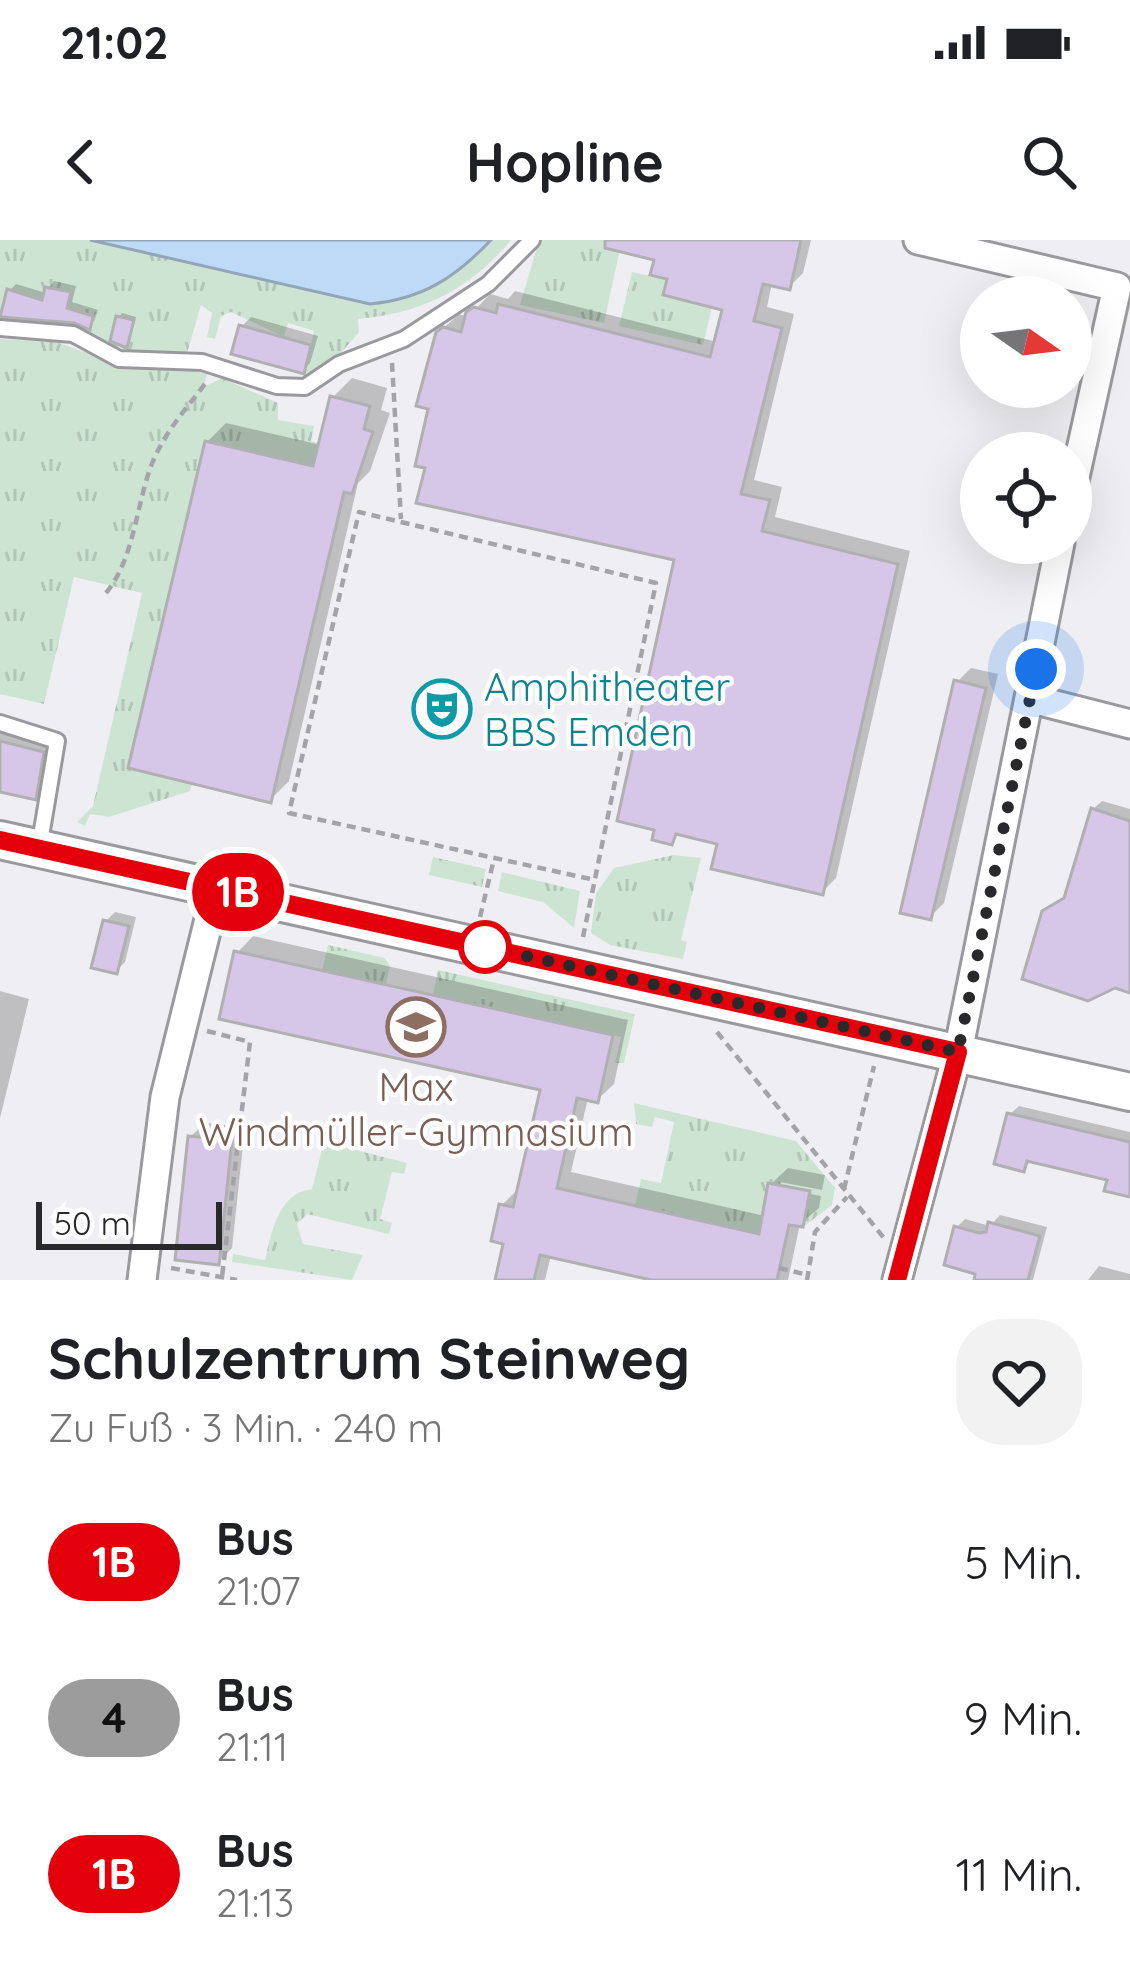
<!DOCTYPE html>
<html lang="de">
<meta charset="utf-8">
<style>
body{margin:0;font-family:Quicksand,sans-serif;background:#f2f2f2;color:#202124;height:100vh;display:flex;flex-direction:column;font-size:45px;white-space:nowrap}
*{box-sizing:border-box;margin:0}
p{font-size:39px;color:#757577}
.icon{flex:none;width:66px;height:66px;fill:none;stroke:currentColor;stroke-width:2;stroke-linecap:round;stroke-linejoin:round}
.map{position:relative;height:1040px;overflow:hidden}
.details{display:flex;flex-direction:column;background:#fff;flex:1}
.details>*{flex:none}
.badge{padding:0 24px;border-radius:39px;font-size:42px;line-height:78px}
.needle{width:78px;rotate:104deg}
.controls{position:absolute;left:960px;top:36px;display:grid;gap:24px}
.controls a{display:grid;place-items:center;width:132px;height:132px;border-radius:50%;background:#fff;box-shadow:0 12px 48px #0002;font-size:60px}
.scale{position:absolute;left:36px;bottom:30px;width:186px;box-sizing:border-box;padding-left:12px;border:6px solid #29292b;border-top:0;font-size:33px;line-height:42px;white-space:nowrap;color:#29292b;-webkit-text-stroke:9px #fdfdfe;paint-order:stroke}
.you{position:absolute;width:60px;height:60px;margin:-30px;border:9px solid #fff;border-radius:50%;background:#1a73e8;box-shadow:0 0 0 18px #1a73e833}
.map>.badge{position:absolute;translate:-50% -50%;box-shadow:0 0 0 6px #fff}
.round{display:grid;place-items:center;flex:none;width:126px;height:126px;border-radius:48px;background:#f2f2f2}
.head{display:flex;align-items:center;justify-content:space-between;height:204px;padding:0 48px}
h1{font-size:57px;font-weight:700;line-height:90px}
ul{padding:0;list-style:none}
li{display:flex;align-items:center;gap:36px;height:156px;padding:0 48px}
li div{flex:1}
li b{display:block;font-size:45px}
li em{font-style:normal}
li .badge{min-width:132px;font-weight:700;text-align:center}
.status{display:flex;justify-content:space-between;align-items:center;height:84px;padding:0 60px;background:#fff;direction:ltr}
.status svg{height:33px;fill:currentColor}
header{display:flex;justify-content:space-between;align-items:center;height:156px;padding:0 48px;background:#fff;font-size:54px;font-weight:700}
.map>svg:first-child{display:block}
</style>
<div class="status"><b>21:02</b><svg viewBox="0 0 49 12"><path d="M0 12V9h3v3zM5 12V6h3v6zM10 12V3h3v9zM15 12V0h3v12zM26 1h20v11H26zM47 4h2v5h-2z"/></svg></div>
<header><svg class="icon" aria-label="back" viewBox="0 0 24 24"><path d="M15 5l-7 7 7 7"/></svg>Hopline<svg class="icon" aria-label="search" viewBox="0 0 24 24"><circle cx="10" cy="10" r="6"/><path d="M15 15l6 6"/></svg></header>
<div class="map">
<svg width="1130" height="1040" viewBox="0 0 1130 1040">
<defs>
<pattern id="grass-tufts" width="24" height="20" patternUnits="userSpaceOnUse" patternTransform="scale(3)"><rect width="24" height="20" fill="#cee4d3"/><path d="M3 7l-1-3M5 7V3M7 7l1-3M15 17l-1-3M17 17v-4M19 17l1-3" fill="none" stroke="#b1c4b5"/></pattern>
</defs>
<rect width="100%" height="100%" fill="#efeff3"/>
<g fill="url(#grass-tufts)">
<path d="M0 0H90L370 64C422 59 455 38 491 0H511C469 50 423 73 358 79L359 92 316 142H302L314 91 288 83 284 97 231 72 221 76 215 99 207 97 212 73 201 65 187 113 127 110 21 75 16 85 0 80Z"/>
<path d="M539 0H622L604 83 520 65Z"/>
<path d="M632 32 669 40 666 56 712 67 703 105 619 86Z"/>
<path d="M0 99 56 102 121 125 159 124 207 134 204 147 222 138 278 163V180L314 186 311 201 319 203 326 229 205 201 128 527 192 544 190 551 109 577 90 574 85 586 77 582 93 566 142 353 74 337 44 464 0 454Z"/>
<path d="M674 615 701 618 681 700 687 702 683 719 610 705 591 693 596 653 614 628Z"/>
<path d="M433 617 486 629 482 647 429 635Z"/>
<path d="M502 632 580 651 574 688 543 662 498 651Z"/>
<path d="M328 705 385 718 390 726 386 745 322 731Z"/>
<path d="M438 730 635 774 624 823H615L621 797 433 755Z"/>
<path d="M634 863 796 901 835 948 832 965 803 987 810 951 769 943 759 994 635 966 641 939 661 943 674 882 655 877 652 887 636 884Z"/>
<path d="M324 902 407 923 404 934 392 932 380 979 392 983 389 994 307 974 297 984 303 1004 363 1015 352 1040 232 1022 233 1014 265 1020C272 991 278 953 312 949Z"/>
</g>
<path fill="#bfdaf6" stroke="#92a5b9" stroke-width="3" d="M90 0H491C455 38 422 59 370 64Z"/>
<g fill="#0003">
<path d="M642 0H811L803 33 789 47 772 43 767 67 794 74 754 240 782 247 775 277 910 311 836 638 822 652 721 602 681 592 672 601 677 318 429 226 438 93 459 74 468 77 490 54 508 59 515 51 717 102 726 68 670 37Z"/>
<path d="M54 41 76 46 72 62 98 70 89 87 20 72 9 51 16 44 46 53Z"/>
<path d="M122 73 136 77 127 105 119 77Z"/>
<path d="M251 77 318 96 310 123 301 132 242 86Z"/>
<path d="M352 138 387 148 381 170 390 173 370 231 358 243 289 541 270 560 207 202 226 183 321 205 333 157Z"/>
<path d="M971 428 998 434 944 663 930 677 957 442Z"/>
<path d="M0 485 55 499 48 544 35 557 0 550Z"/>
<path d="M1102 561 1130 569V749L1045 672 1069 655 1093 569Z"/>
<path d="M115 672 136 677 125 722 116 731 106 681Z"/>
<path d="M253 696 628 780 614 844 597 860 588 858 571 932 765 976 771 944 788 928 825 935 822 950 780 942V948L821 956 819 968 800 984 788 1040H665L551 1015 545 1040H498L507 1001 502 965 518 949 543 848 237 713Z"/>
<path d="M0 751 29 759 0 878Z"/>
<path d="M1019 866 1130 892V954L1110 938 1033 919 1024 928 1009 875Z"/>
<path d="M205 883 245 887 232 1008 218 1022 190 897Z"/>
<path d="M1000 975 1047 987 1033 1040H977L979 1032 956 988 965 979 990 986Z"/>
<path d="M1099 1026 1130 1034V1040H1088Z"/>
</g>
<g fill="#d6c6e7" stroke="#b0afb2" stroke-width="3">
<path d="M605 0H801L790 50 763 44 754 81 782 88 741 254 770 260 762 291 898 324 823 655 711 629 717 604 676 594 672 605 652 600 654 590 617 581 674 320 416 263 425 228 415 226 428 169 416 166 436 92 443 87 461 92 466 72 474 67 496 73 498 64 710 117 722 70 663 55 667 39 650 35 654 20 605 8Z"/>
<path d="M45 47 71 52 67 68 93 76 90 90 74 83 0 77 7 49 42 60Z"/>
<path d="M116 76 134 80 127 108 110 101Z"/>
<path d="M239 85 311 105 304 134 231 114Z"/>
<path d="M330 156 370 166 364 189 373 192 352 254 344 252 271 563 128 528 205 201 313 226Z"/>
<path d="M954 440 986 448 931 680 900 673Z"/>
<path d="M0 501 44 512 36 560 0 552Z"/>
<path d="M1091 568 1130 581V753L1115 748 1088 761 1022 739 1042 671 1064 658Z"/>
<path d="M103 680 129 686 117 734 91 728Z"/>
<path d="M234 711 613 795 598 863 577 858 557 948 759 994 768 943 810 951 803 987 789 985 777 1040H651L540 1015 534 1040H495L503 1004 491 1001 499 964 513 967 540 850 219 779Z"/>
<path d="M1007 873 1130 902V957L1104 951 1107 940 1027 921 1024 932 994 924Z"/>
<path d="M188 896 232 900 219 1025 175 1020Z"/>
<path d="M988 982 1040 996 1028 1040H974L975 1034 944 1025 954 986 979 993 986 992Z"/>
</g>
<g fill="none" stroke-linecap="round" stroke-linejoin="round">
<g stroke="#9a9a9e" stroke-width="20">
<g id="lane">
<path d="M0 88 73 94 119 119 202 122 277 146 305 147 339 124 404 99 488 44 532 0"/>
<path d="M0 483 57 501 39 608"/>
</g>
</g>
<g stroke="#9a9a9e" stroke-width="33">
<g id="street">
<path d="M918 0 1117 47 1071 255"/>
<path d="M1032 459 1130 484"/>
<path d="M142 1040 165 857 217 647"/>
<path d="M897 1040 958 812 1060 303"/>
</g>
</g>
<g stroke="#9a9a9e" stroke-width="42">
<path id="secondary" d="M0 600 1130 852"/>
</g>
<g stroke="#a4a4a8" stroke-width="4.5" stroke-dasharray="9 6" stroke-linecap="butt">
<path d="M392 123 401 279"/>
<path d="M106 353C135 318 136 263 153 221 166 191 185 170 205 144"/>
<path d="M480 677 494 619"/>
<path d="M583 697 656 343 359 272 289 573 595 640"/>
<path d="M207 791 250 802 222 1037"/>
<path d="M717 792 884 998"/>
<path d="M844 949 874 826"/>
<path d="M171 1028 237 1040"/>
<path d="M779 1028 808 1035"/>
<path d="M807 1040 815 992 847 957"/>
</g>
<use href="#lane" stroke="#fff" stroke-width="14"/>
<use href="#street" stroke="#fff" stroke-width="27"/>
<use href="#secondary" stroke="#fff" stroke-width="36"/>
</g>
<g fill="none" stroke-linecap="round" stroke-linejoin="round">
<g stroke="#fff" stroke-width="27">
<path id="line" d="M0 600 958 812 897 1040"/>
</g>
<use href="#line" stroke="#e3000b" stroke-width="18"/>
<path stroke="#29292b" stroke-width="12" stroke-dasharray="0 21.6" d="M485 707 958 812 1036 429"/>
</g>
<defs>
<g id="theatre-ring" transform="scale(3)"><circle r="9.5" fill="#fdfdfe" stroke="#0f9aa8" stroke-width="1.5"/><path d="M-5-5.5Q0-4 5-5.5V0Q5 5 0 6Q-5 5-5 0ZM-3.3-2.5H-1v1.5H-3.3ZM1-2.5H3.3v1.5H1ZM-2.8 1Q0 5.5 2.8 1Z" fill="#0f9aa8"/></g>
<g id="school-ring" transform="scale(3)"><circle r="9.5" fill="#fdfdfe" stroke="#8d6e63" stroke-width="1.5"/><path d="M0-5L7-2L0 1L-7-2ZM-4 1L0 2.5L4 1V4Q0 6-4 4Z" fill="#8d6e63"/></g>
</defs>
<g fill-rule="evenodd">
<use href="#theatre-ring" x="442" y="469"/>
<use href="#school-ring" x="416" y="787"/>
</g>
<circle fill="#fff" stroke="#e3000b" stroke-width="6" cx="485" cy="707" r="24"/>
<g text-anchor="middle" stroke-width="9" stroke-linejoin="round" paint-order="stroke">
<g font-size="39" fill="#0d838f" stroke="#fdfdfe" text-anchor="start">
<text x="484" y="461">Amphitheater<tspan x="484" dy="45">BBS Emden</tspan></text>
</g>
<g font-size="39" fill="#785e54" stroke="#fdfdfe">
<text x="416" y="861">Max<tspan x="416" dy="45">Windmüller-Gymnasium</tspan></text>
</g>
</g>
</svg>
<div class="controls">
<a><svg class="needle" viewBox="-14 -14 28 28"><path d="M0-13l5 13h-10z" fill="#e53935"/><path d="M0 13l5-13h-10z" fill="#757577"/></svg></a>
<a><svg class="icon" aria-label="locate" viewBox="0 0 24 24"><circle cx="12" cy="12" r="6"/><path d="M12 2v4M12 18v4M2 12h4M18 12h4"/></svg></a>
</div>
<div class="scale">50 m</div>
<div class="you" style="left:1036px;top:429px"></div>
<b class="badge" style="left:238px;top:652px;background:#e3000b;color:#fff">1B</b>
</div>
<section class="details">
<div class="head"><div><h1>Schulzentrum Steinweg</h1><p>Zu Fuß · 3 Min. · 240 m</p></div><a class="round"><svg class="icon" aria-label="heart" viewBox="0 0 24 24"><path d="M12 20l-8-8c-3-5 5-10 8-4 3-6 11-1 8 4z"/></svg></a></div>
<ul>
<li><span class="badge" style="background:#e3000b;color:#fff">1B</span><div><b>Bus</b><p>21:07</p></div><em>5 Min.</em></li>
<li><span class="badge" style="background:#9c9c9d;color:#111">4</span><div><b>Bus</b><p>21:11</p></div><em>9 Min.</em></li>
<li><span class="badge" style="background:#e3000b;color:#fff">1B</span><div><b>Bus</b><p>21:13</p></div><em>11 Min.</em></li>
</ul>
</section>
